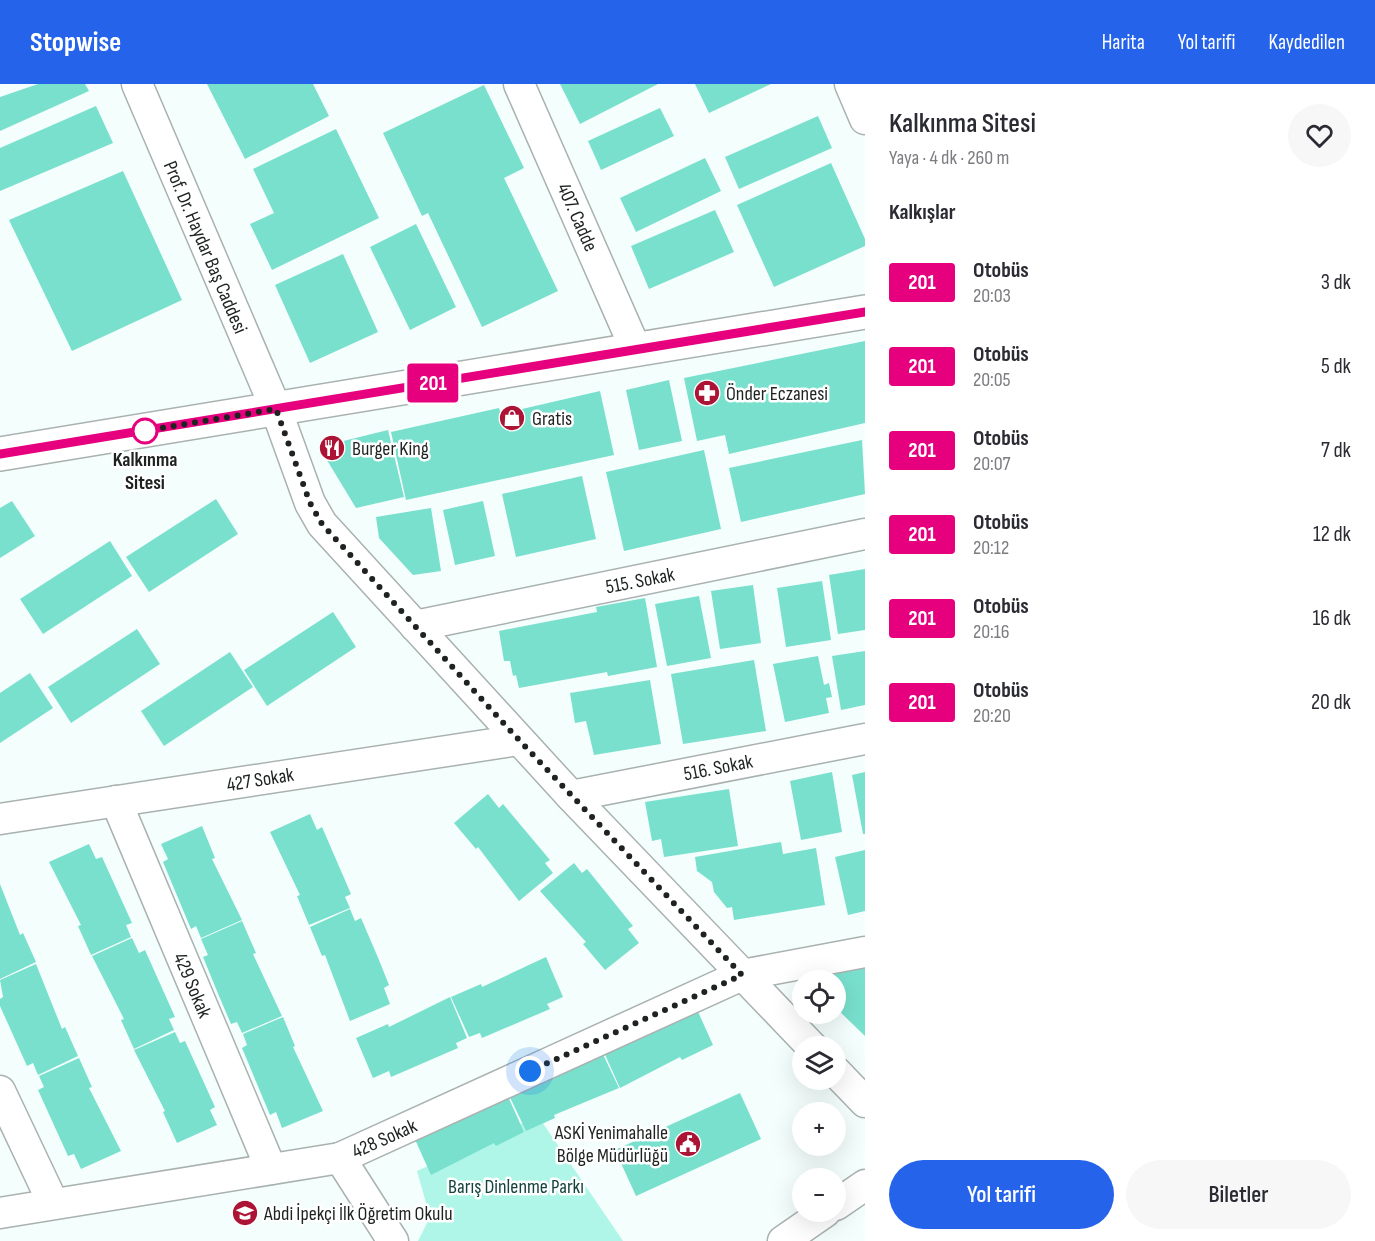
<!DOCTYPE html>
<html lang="tr">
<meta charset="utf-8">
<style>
body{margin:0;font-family:"Sofia Sans Condensed",sans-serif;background:#f7f7f7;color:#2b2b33;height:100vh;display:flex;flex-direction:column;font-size:22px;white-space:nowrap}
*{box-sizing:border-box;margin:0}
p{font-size:20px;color:#7c7c81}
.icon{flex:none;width:33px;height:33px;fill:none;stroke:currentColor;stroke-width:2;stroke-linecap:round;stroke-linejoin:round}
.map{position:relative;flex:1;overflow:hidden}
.drawer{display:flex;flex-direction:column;background:#fff;width:510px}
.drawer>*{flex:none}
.badge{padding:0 12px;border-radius:4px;font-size:21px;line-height:39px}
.controls{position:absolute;left:792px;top:886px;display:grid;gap:12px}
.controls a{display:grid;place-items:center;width:54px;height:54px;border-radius:50%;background:#fff;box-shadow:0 6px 24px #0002;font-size:30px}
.you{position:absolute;width:30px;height:30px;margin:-15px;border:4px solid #fff;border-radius:50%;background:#1a73e8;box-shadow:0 0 0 9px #1a73e833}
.map>.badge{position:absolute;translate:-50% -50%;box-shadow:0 0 0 3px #fff}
h2{padding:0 24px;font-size:22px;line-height:54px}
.round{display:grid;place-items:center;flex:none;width:63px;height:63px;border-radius:32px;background:#f7f7f7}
.headline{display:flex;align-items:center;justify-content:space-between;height:102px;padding:0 24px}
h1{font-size:28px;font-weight:600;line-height:45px}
.cta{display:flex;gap:12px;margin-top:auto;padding:12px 24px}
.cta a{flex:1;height:69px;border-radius:36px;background:#2563eb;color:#fff;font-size:24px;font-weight:600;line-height:69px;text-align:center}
.cta a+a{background:#f7f7f7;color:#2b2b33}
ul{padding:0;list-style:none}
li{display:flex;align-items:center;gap:18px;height:84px;padding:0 24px}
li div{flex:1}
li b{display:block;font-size:22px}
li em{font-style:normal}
li .badge{min-width:66px;font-weight:700;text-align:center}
header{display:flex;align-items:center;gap:36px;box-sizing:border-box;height:84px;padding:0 30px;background:#2563eb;color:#fff}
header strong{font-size:28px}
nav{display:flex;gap:33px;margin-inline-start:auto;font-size:21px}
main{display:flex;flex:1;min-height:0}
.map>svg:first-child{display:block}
</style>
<header>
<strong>Stopwise</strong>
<nav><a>Harita</a><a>Yol tarifi</a><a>Kaydedilen</a></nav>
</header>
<main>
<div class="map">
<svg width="865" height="1157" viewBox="0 0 865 1157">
<rect width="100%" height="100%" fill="#f4fefc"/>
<path fill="#aff6e8" d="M538 1032 623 1157H418L430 1133 417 1087Z"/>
<g fill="#79e0ce">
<path d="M38 0H85L89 7 0 47V13Z"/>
<path d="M207 0H313L329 32 245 75Z"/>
<path d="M560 0H658L580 40Z"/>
<path d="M695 0H771L709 29Z"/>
<path d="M484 1 524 84 504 94 558 207 482 243 428 129 422 132 383 49Z"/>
<path d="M96 22 113 59 0 107V64Z"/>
<path d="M660 24 674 52 601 86 588 57Z"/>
<path d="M818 32 832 64 739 105 725 73Z"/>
<path d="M336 45 379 134 272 186 250 140 274 129 253 85Z"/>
<path d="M705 74 721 107 636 148 620 114Z"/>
<path d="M831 79 865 155V162L774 203 737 121Z"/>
<path d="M123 87 182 216 72 267 9 136Z"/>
<path d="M715 126 734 168 649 205 631 162Z"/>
<path d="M416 140 456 223 410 246 370 163Z"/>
<path d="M343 170 378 248 310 279 275 201Z"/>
<path d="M865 257V339L729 370 725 351 697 357 684 294Z"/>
<path d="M669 296 682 357 639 366 626 306Z"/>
<path d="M600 307 614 371 406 416 391 348 499 324 501 330Z"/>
<path d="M388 346 404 413 356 424 319 363Z"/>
<path d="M862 356 865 410 741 438 729 384Z"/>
<path d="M704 366 721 445 624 467 606 388Z"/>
<path d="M582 392 596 455 516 473 502 410Z"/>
<path d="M216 415 238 450 149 508 126 473Z"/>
<path d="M12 417 35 452 0 474V424Z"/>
<path d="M483 417 495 472 455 481 443 426Z"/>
<path d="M431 424 441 487 413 491 379 454 376 433Z"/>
<path d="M110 457 132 492 43 550 20 515Z"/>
<path d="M865 485V546L838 550 829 491Z"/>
<path d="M822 497 831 556 786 563 777 504Z"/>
<path d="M753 501 761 559 720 565 711 507Z"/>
<path d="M699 512 711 574 667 582 655 520Z"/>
<path d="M645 514 657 583 608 592 607 588 519 604 516 591 513 592 510 577H504L499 547 597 528 596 523Z"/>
<path d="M333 528 356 563 267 622 244 586Z"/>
<path d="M137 545 160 580 71 639 48 603Z"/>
<path d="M865 567V621L841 626 832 572Z"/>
<path d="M230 568 253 603 164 662 141 627Z"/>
<path d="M818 572 824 601 829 599 832 613 826 614 829 629 785 638 773 580Z"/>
<path d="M754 576 766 647 683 660 671 590Z"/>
<path d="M30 589 53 624 0 659V609Z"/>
<path d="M650 596 661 660 594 671 586 637 575 639 570 609Z"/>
<path d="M832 688 842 748 801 756 790 697Z"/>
<path d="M865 688V750H863L852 691Z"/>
<path d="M729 705 738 762 664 773 661 755 652 757 645 718Z"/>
<path d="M488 710 499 724 503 720 550 776 545 779 553 789 519 817 478 763 476 765 454 739Z"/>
<path d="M310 730 317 746 322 743 351 810 345 813 350 824 309 841 297 812 300 811 270 748Z"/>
<path d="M202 742 215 774 212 775 242 836 201 854 196 842 191 845 163 778 168 775 161 760Z"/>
<path d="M781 758 783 770 816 764 825 821 734 836 732 823 727 824 714 808 712 798 697 787 695 773Z"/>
<path d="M89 760 96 775 102 773 132 839 126 841 131 853 91 871 78 842 81 841 49 778Z"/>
<path d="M865 766V827L848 831 835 773Z"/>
<path d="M574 779 582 789 587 785 633 842 628 845 639 859 605 886 583 860 586 858 540 807Z"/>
<path d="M0 800 20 851 23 849 36 878 0 895Z"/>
<path d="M350 825 355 837 361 834 379 876 389 901 384 904 390 920 350 937 325 871 322 872 310 843Z"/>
<path d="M242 837 256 869 253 870 282 932 242 949 237 938 231 940 219 912 203 873 208 871 201 855Z"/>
<path d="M132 854 139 869 145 866 175 933 169 935 174 946 134 965 121 936 124 935 92 872Z"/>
<path d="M546 873 563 913 547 920 550 925 482 954 480 949 469 953 451 913 481 900 482 903Z"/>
<path d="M36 880 62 945 65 943 78 972 38 991 33 979 27 982 0 922V915L3 913 0 896Z"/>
<path d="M865 884V952L836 924V897H817V893Z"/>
<path d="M450 913 467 954 456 959 458 964 391 993 389 987 373 994 356 954 388 940 389 943Z"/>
<path d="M695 921 713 961 682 976 680 973 620 1004 602 964Z"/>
<path d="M283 933 295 962 293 963 323 1027 282 1044 276 1028 270 1031 242 964 247 961 243 950Z"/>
<path d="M175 948 180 959 185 957 215 1023 210 1026 217 1041 177 1059 163 1028 165 1027 134 966Z"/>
<path d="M600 964 619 1004 554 1031 555 1034 526 1047 507 1007Z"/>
<path d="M79 974 92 1003 89 1004 121 1067 81 1085 74 1070 68 1072 38 1006 44 1003 39 992Z"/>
<path d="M506 1008 524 1048 496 1062 494 1059 431 1091 413 1051Z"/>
<path d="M740 1009 761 1055 636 1112 615 1066Z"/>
</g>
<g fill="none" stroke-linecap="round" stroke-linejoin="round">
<g stroke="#a9b2b0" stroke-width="33">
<g id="street">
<path d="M137 0 276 325 310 419 322 440 571 712 812 963"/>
<path d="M519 0 636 266"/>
<path d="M850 0 865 35"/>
<path d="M415 542 865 450"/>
<path d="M571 712 865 655"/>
<path d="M116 717 271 1085"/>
<path d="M0 735 519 656"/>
<path d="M836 988 865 1018"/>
<path d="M0 1007 53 1119"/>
<path d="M340 1074 393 1157"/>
<path d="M836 1121 865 1101"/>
<path d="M0 1129 340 1074 742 891 865 868"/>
<path d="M783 1157 825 1128"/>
</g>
</g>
<g stroke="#a9b2b0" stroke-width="36">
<path id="secondary" d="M0 370 865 228"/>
</g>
<use href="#street" stroke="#fff" stroke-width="30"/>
<use href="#secondary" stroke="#fff" stroke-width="33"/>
</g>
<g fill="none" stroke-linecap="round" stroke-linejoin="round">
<g stroke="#fff" stroke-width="14">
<path id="line" d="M0 370 865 228"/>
</g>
<use href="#line" stroke="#e6007e" stroke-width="9"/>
<path stroke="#1e2221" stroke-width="6" stroke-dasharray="0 10.8" d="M145 347 138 348 276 325 310 419 322 440 519 656 742 891 530 987"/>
</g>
<defs>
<g id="pharmacy-disc" transform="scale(1.35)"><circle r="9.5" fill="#ab1434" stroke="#fff"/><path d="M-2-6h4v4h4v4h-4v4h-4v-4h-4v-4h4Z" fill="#fff"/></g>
<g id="shop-disc" transform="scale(1.35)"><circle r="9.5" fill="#ab1434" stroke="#fff"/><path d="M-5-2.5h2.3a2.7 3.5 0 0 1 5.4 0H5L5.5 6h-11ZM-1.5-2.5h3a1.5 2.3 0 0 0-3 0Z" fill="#fff"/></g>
<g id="restaurant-disc" transform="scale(1.35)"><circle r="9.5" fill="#ab1434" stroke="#fff"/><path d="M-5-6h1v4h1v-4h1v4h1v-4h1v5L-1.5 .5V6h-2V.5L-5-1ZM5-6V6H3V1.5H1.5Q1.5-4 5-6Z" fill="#fff"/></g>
<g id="civic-disc" transform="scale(1.35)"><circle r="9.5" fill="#ab1434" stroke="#fff"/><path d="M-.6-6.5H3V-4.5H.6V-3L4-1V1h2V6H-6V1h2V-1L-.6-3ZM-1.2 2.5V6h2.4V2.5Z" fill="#fff"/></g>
<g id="school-disc" transform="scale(1.35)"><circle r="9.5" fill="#ab1434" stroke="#fff"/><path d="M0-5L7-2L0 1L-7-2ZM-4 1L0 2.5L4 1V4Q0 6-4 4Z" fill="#fff"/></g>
</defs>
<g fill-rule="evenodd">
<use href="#pharmacy-disc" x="707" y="309"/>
<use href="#shop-disc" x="512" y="334"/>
<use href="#restaurant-disc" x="332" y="364"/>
<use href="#civic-disc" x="688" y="1060"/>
<use href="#school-disc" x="245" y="1129"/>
</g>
<circle fill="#fff" stroke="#e6007e" stroke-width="3" cx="145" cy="347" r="12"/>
<g text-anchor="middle" stroke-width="5" stroke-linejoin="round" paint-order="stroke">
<g font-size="20" fill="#1e2221" stroke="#fff">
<text transform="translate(578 133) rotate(66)" y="7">407. Cadde</text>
<text transform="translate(206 163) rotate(67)" y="7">Prof. Dr. Haydar Baş Caddesi</text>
<text transform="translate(640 496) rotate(-11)" y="7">515. Sokak</text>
<text transform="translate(718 683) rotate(-11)" y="7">516. Sokak</text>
<text transform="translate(260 695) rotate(-9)" y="7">427 Sokak</text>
<text transform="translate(193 901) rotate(67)" y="7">429 Sokak</text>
<text transform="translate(384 1054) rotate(-24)" y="7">428 Sokak</text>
</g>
<g font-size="20" fill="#1e2221" stroke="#fff" text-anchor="start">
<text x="726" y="316">Önder Eczanesi</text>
<text x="532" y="341">Gratis</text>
<text x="352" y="371">Burger King</text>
<text x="668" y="1055" text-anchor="end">ASKİ Yenimahalle<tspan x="668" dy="23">Bölge Müdürlüğü</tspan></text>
<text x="264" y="1136">Abdi İpekçi İlk Öğretim Okulu</text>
</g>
<g font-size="20" font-weight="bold" fill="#1e2221" stroke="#fff">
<text x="145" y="382">Kalkınma<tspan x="145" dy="23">Sitesi</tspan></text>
</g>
<g font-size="20" fill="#14433c" stroke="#fff">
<text x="516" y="1109">Barış Dinlenme Parkı</text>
</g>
</g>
</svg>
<div class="controls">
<a><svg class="icon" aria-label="locate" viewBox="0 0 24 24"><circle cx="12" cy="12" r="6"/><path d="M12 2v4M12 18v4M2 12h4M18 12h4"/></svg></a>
<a><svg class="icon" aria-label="layers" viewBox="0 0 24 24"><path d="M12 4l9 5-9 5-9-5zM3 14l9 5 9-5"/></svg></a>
<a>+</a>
<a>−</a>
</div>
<div class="you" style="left:530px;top:987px"></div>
<b class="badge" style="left:433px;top:299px;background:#e6007e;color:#fff">201</b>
</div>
<section class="drawer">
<div class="headline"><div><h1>Kalkınma Sitesi</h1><p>Yaya · 4 dk · 260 m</p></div><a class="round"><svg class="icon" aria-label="heart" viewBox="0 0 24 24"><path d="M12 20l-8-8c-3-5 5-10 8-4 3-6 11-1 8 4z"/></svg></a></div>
<h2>Kalkışlar</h2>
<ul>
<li><span class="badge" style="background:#e6007e;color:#fff">201</span><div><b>Otobüs</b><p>20:03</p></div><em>3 dk</em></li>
<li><span class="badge" style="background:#e6007e;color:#fff">201</span><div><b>Otobüs</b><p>20:05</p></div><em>5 dk</em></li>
<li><span class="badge" style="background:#e6007e;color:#fff">201</span><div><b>Otobüs</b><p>20:07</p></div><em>7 dk</em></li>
<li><span class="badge" style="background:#e6007e;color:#fff">201</span><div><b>Otobüs</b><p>20:12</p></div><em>12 dk</em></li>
<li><span class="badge" style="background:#e6007e;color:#fff">201</span><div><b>Otobüs</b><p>20:16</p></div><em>16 dk</em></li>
<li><span class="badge" style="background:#e6007e;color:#fff">201</span><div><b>Otobüs</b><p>20:20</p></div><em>20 dk</em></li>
</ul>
<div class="cta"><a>Yol tarifi</a><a>Biletler</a></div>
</section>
</main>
